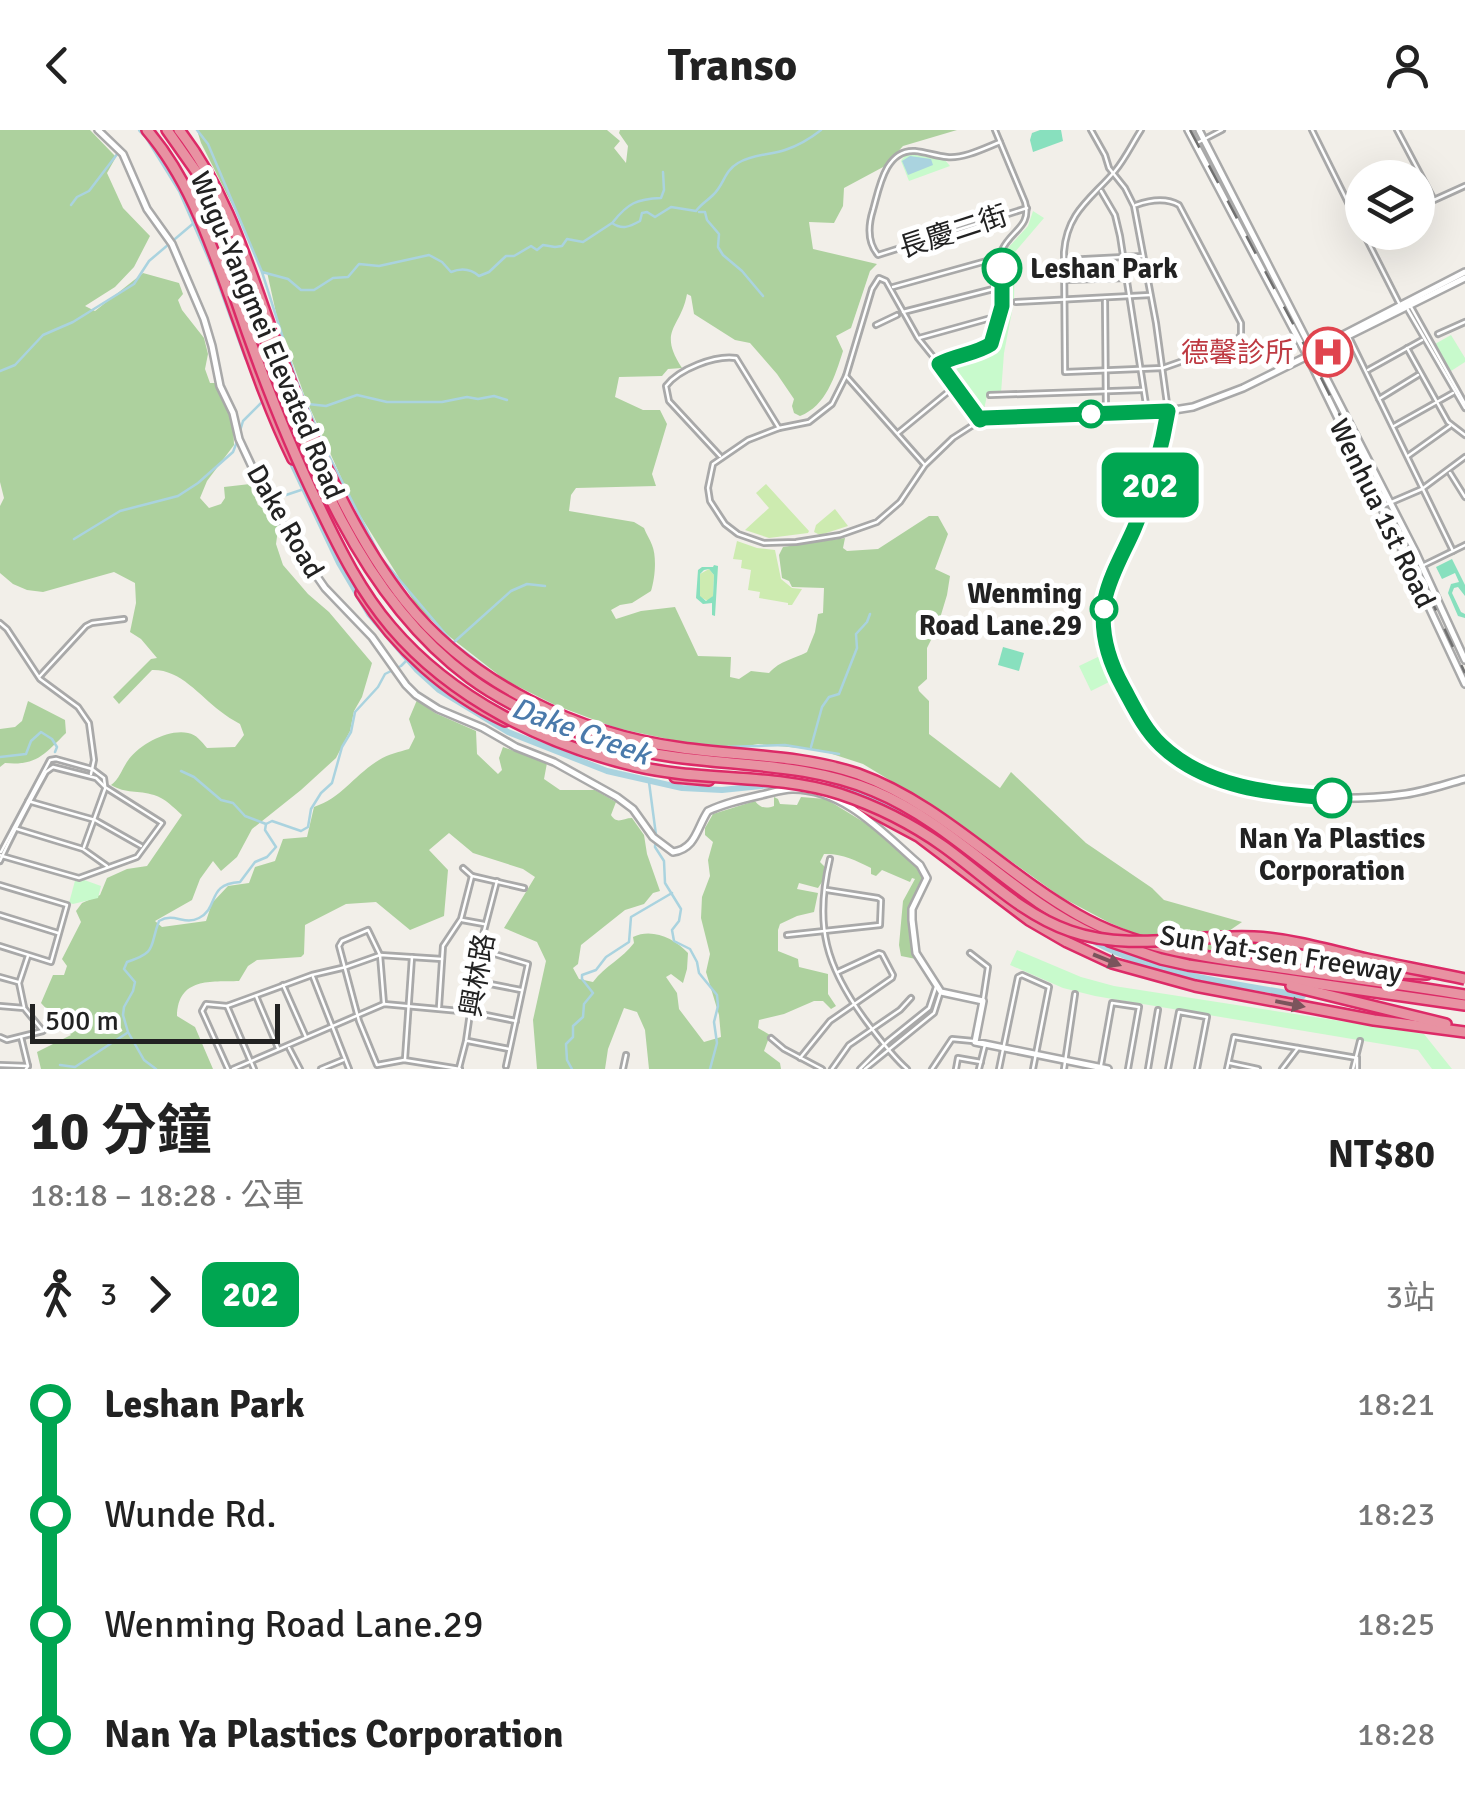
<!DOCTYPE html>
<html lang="zh-TW">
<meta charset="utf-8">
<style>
body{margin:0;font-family:Signika,"Noto Sans TC",sans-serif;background:#f6f6f6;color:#222;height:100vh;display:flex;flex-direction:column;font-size:38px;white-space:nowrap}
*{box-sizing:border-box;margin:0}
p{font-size:32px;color:#767676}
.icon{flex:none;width:55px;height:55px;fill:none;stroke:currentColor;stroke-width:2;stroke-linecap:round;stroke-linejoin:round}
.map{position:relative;height:939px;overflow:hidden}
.details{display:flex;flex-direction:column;background:#fff;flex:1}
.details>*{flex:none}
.badge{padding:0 20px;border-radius:15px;font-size:35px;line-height:65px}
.tools{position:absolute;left:1345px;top:30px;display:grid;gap:20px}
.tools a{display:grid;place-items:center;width:90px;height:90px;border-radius:50%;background:#fff;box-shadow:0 10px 40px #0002;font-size:50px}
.scale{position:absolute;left:30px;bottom:25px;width:250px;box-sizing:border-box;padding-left:10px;border:5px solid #222;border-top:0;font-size:28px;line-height:35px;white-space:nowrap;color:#222;-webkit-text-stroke:8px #fff;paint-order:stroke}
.map>.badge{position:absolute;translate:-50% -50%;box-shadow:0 0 0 5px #fff}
.legs{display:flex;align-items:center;gap:15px;height:110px;padding:0 30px;font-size:32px}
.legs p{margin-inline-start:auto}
.head{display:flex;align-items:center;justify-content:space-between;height:170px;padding:0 30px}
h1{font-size:55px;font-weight:700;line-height:75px}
ul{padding:0 30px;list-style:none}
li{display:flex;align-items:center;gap:35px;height:110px;font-size:38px}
li i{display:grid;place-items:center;width:15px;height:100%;margin:0 12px;background:currentColor}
li i::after{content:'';width:25px;height:25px;margin:-12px;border:8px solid;border-radius:50%;background:#fff}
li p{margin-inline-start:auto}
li:first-child i{background:linear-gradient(#0000 50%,currentColor 0)}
li:last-child i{background:linear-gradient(currentColor 50%,#0000 0)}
header{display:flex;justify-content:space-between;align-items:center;height:130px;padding:0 30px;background:#fff;font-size:45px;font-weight:700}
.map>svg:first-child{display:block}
</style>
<header><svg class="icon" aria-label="back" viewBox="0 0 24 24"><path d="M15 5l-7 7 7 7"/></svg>Transo<svg class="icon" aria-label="person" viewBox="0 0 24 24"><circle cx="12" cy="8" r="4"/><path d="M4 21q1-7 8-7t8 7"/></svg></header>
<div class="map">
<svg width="1465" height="939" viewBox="0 0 1465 939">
<rect width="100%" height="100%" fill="#f2efe9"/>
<g fill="#cdebb0">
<path d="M766 354 809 401 808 403 769 408 745 400 769 378 756 363Z"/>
<path d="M835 379 848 396 820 405 814 402 816 395Z"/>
<path d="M737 411 757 418 775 420 781 449 792 458 802 459 792 475H788V473L759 468 760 462 748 460 751 440 741 438 742 430 733 429Z"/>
<path d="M709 439 714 445 713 466 708 471 700 467V444Z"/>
</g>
<g fill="#add19e">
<path d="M0 0H90L116 27 107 43 123 78 150 106 134 137 115 157 85 176 95 181 143 143 179 153 183 164 178 170 182 180 204 208 208 224 205 239 210 253H216L233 292 234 315 207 351 200 368 209 378 221 374 225 368 224 357 250 354 258 375 263 377 264 371 269 366 279 392 276 414 283 435 308 464 329 482 372 533 362 567 354 581 350 601 336 628 301 660 252 699 237 727 221 741 213 731 200 749 192 770 155 791 162 797 206 791 212 773 228 756 249 753 255 737 275 731 283 709 307 707 314 677C343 667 353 646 379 630 388 624 399 622 409 619L415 607 409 589 417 570 435 583 476 601 477 624 498 644 502 640 499 628 503 617 547 633 544 649 560 660H595L616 672 611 685C617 695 623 688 632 688L644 705 647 724 660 761 653 763 644 774 625 780 581 815 578 834 573 838 579 849 593 852C605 836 623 828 634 813L633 807C652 798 674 808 688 823L687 839 683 853 671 844 666 847 677 863 679 879 704 912 721 907 719 885 706 842 710 824 701 788 702 767 710 746 708 730 713 712 705 705V698L713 684 755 671C760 678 766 679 774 676V667L778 669 780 674 797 675 801 667 826 669 870 696 920 740C928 757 913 763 910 779 908 789 913 818 916 829L901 826 899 815 903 771 915 749 912 748 910 752 882 740 876 746 871 744V738C855 730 841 723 824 724L820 732 825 737 822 752 818 758 799 753 797 759 818 763 814 782 797 786 780 794 778 800V821L798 829 799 837 828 844V864L836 876 831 879 823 871H814L784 884 759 890 758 898 770 905 764 921 780 933 781 939H649L645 900 637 882 624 878 608 919 605 939H537L533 890 546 831 537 812 504 798 535 747 523 739 473 723 449 703 429 720 448 740 444 786 410 800 376 772 346 774 305 795 304 824 301 827 257 830 248 836 239 851C211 852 178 847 177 886L195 897 213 939H41L37 922 71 905 41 873 53 845H64L67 836 62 829 81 792 76 781 82 773 100 765 107 748 127 739 147 736 182 685C174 678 165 668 154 665 138 660 126 664 111 655 120 649 122 638 129 629 141 614 168 599 188 603 196 604 202 612 207 618L235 617 244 605 240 594C233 590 226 586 220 581 199 565 180 539 152 540L119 574 113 567 151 529 157 528 141 509 130 502 136 473 135 453 114 442 43 462 27 460 13 454 0 443V376L4 368 0 352Z"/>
<path d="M197 0H607L620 11 614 18 626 33 628 16 619 3 620 0H957L903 16 885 36 844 58 843 76 834 93 809 92 813 119 877 134 870 141 851 198 836 206 843 221C835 246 826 276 800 286L794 283 792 276 794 269 777 244 750 213 735 210 694 184 691 166 687 164C681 198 657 200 682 238L668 239 662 246 619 247 615 267 643 280H660L667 294 652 344 656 356 576 358 571 365 569 381 634 392 644 398C646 404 650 409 652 415 657 427 655 448 651 461L632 473 620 475 611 480 616 489 641 481 675 477 698 526 731 527 730 547 739 549 751 541 769 543C781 530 792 530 807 522L815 502 818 484 823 483 824 458 792 457 789 451 782 448 779 425 783 417 845 408 843 418 847 421 878 419 929 386H938L948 404 935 439 950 446 947 465 937 498 927 518V549L918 557 919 561 929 571V604L1000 658 1011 642 1086 713 1152 758 1164 770 1242 792 1226 803 1227 811 1262 813 1257 829 1171 814 1136 804 1108 792 1061 767 941 681 863 634 820 620 758 614 737 618 682 612 616 598 555 575 505 550 450 507 418 478 353 374 305 267 278 192 267 142 263 145 244 98 201 13Z"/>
<path d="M28 571 65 590 66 603C44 625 36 636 5 633L0 637V599L15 597 22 591Z"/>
</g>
<g fill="#c8facc">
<path d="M910 24 945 30 950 36 909 51 901 31 905 25Z"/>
<path d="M1033 81 1044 88 1015 122 1014 171 1004 223 1001 263 987 265 983 285 979 284 945 237 946 233C959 228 982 228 992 217 1007 201 1006 142 1006 120L1028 96Z"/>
<path d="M1451 205 1465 228V232L1451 241 1435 214Z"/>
<path d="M1102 525 1115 549 1091 561 1079 536Z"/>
<path d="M76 747 101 756 98 768 73 774 69 773Z"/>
<path d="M1017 820 1081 847 1114 856 1424 904 1452 939H1432L1418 920 1095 866 1063 858 1010 835Z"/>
</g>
<g fill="#88e0be" fill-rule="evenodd">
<path d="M1040 0H1061L1063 11 1033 22 1030 10 1032 3Z"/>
<path d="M1452 429 1465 455V466L1458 457 1454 458 1452 463 1461 482 1465 484V488L1458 486 1448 463 1451 454 1459 452 1455 443 1442 449 1436 437Z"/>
<path d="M714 435 718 436 715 486 712 485V473L703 474 696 468 698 440 702 437H713ZM709 439 714 445 713 466 706 471 700 466V444L704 440Z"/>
<path d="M1003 517 1024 523 1019 541 998 535Z"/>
</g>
<path fill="#aad3df" d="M910 26 931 29 933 35 908 45 902 31Z"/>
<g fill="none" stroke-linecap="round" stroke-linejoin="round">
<g stroke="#aad3df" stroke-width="2.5">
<path d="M197 0 208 14 262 142 288 149 301 160H314L333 148 348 147 359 134 379 136 429 125 442 132 451 142C461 138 470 138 479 146L489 142 506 126H514L531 116 537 120 543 115 555 117 562 116 567 109 583 112 612 93C622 100 629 97 640 91L642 83 647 82 655 87 671 77 696 81C701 74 707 71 713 65 724 55 724 41 738 33 753 24 770 25 785 20 797 16 811 8 821 0"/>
<path d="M71 75 77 67 89 61 118 23"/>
<path d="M699 82H705L707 90 719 104 718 117 723 125 742 141 763 166"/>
<path d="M613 92C628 73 637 69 661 68L664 60 663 42"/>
<path d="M262 142 296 249 325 318 381 428 453 513 502 550"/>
<path d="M0 241 15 235 43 205 73 192 134 154 149 131 195 92"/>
<path d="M308 274 326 276 357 265 387 272H442L467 267 478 269 494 266 507 270"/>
<path d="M240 301 243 291 264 270"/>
<path d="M266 381 268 371 304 359"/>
<path d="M74 409 120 381 178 366 198 353 233 322 238 309"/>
<path d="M453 513 511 461 527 454 545 456"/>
<path d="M539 570 578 587"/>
<path d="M590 591 645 607"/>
<path d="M673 612 725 617 785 615 839 624"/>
<path d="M811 617 822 577 829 567 839 564 857 518 856 504 867 492 870 484"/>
<path d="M0 627 26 624 31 611 41 602 52 609 57 617 55 622"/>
<path d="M181 641 194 647 221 670 233 673 245 686 266 694"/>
<path d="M649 652 656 705 655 717 664 731 665 753 681 779 679 791 672 800 674 811 690 819 697 832 699 843 717 865 718 876 714 892 717 913 710 939"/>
<path d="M60 935 75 937 127 903"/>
<path d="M156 939 144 930 128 902 123 885 124 877 133 861 135 852 124 839 127 832C158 822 149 817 159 791 175 782 184 796 199 788 220 777 206 754 240 752L255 732 267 727 276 717 265 700 266 694 272 691 301 701 308 697 311 679 321 663 332 653 342 617 351 602 355 582 378 557 385 544 401 536 408 529"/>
<path d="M572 939 567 930 566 914 573 907V896L583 887 584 874 593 863 582 849V845L596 840 606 827 629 812 631 787 672 763"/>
</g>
<g stroke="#aad3df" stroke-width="6">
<path d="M141 0 147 6 181 61 214 137 247 228"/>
<path d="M289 327 339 433 369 484 417 540 439 560 508 602 607 641 682 658 722 660 770 655"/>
<path d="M822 656 845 657 880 673 936 704 1008 760 1056 789"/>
<path d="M1088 808C1147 844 1235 853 1303 866"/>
</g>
<g stroke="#a9a9a9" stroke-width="8">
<g id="minor">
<path d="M1312 0 1362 101"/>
<path d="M1397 0 1434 70 1465 56"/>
<path d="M1000 12C985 18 963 29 947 27 936 26 926 22 915 21 885 19 879 59 873 80 868 96 867 112 878 125L1027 78"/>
<path d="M1197 13 1222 0"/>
<path d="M1101 61 1115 85 1120 106 1147 281"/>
<path d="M1136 75C1150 70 1165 67 1179 75L1241 193V205L1234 213 1163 238 1065 242 1064 122C1067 82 1091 69 1115 41 1125 29 1132 14 1141 0"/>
<path d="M1363 102 1399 173"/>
<path d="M1066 130 1143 126"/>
<path d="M1065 150 1127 148"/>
<path d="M893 157 1001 127"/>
<path d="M1105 171 1106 283"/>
<path d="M1016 172 1150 165"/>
<path d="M1411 177 1465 274"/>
<path d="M1408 180 1465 278"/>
<path d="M903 182 1001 157"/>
<path d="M876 195 897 185"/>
<path d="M1438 204 1465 192"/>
<path d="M1349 207 1453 421"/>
<path d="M919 208 998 186"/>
<path d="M1407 218 1448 292 1465 305"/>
<path d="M940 233C956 224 977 224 991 213L1002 176V120C1011 100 1032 97 1025 72L995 0"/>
<path d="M1368 240 1422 210"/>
<path d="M846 246 924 334"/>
<path d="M990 265 1142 260"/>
<path d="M1379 269 1418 245"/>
<path d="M980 289 956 255 918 208 886 151 879 148 872 159 846 246 832 274 809 292 779 298 748 310 713 334 708 358 710 371 725 394 738 404 764 413 796 412 840 405 877 392 900 372 925 335 953 308 984 288 1168 281 1156 193 1134 76 1125 58 1109 38 1105 25 1091 0"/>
<path d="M1394 296 1453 263"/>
<path d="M898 303 954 257"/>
<path d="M720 326 669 271 666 256C679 239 715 225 736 228L779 298"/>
<path d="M1408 326 1450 296"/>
<path d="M1450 343 1465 367"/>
<path d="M1380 377 1422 359 1465 327"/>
<path d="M1422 436 1465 415"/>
<path d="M0 493 7 499 40 549 78 577 89 593 94 630 91 644"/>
<path d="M40 546 86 496 92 493 124 489"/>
<path d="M28 671 95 690 141 716"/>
<path d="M14 698 83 719 107 736"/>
<path d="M84 717 105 659"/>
<path d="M1 722 50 630 56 629 92 639 104 648 105 656"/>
<path d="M0 725 2 726 79 748 137 727 162 693 105 657 96 648 53 637 46 642C30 671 14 700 0 731"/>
<path d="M830 729C814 796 826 837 866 891 879 908 891 925 907 939"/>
<path d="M463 738 472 746 524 758"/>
<path d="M0 755 67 775 51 832 0 816"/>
<path d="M0 785 58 803"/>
<path d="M462 790 484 794"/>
<path d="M787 805 880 795 881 770 878 768 827 760"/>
<path d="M481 820 528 834 506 936"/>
<path d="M970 823 988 837 983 870"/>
<path d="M0 847 18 852"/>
<path d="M313 847 349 939"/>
<path d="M475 851 521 860"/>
<path d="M283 855 306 907"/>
<path d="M256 866 278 918"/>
<path d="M384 874 380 825 368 800 342 811 339 816 359 891 377 935 404 930 460 939"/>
<path d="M0 876 24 878 43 901 7 910 0 907"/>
<path d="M227 876 254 939"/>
<path d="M24 877 19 853 28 826"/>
<path d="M439 877 443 816 461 789 472 746"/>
<path d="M21 907 28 936 26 939"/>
<path d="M771 908 784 919 822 939"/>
<path d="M468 911 509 919"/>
<path d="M289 918 300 939"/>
<path d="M800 928 830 891 892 848 893 845 882 824 879 823 838 842"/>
<path d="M405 929 412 827"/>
<path d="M1230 933 1258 939"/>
<path d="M0 935 28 936"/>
<path d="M1101 935 1112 873 1139 877 1128 939"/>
<path d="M459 938 466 911 479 820 497 751"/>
<path d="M228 939 202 881 206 874 227 876 312 845 346 837 380 825 442 829"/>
<path d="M233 939 384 874 471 882 516 891"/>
<path d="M321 939 343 930"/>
<path d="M623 939 626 925"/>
<path d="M832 939 849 915 900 880 911 868"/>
<path d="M860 939 888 911 929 878 936 857"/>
<path d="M865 939 934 883 940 864"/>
<path d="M932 939 952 909 973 911"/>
<path d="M956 939 958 928 981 932"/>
<path d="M979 939 985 915"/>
<path d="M999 939 1018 847 1022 845 1049 857 1033 939"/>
<path d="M1064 939 1075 864"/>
<path d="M1148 939 1158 880"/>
<path d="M1168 939 1179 882 1207 887 1197 939"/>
<path d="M1227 939 1234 907 1357 928"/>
<path d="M1282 939 1298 918"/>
<path d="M1353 939 1360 911"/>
<path d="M1357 939V929"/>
</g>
</g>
<g stroke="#a9a9a9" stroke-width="10">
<g id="tertiary">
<path d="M98 0 123 24 147 79 172 114 204 189 212 216 220 256 233 283 239 309 253 339 269 361 288 405 325 458 372 507 406 555 416 565 438 579 483 598 516 617 554 632 617 667 633 679 653 707 673 722C696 719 697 697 708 681 725 673 743 669 761 665 771 663 782 659 792 659 844 658 884 704 920 735L927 748 912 779V790L916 823 941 862 983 871 975 912 1108 939"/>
<path d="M1188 0 1308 227 1405 426 1465 554"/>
<path d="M1199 0 1416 423 1465 530"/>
<path d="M1465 148 1243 258 1193 277 1168 281C1160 322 1150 360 1134 398 1122 426 1106 453 1104 484 1101 516 1115 542 1130 569 1138 585 1147 601 1160 614 1215 669 1332 674 1406 664 1426 661 1446 654 1465 649"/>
<path d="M1312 221 1465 142"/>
</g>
</g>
<g stroke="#dc2a67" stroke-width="14">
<g id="motorway">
<path d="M147 0C188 48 208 106 229 164 249 220 267 276 293 329"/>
<path d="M167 0 198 44 211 69C281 229 322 438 470 548 512 579 564 599 614 614 699 640 792 626 874 661 956 695 1014 769 1095 805"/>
<path d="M179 0C225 59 246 129 271 199 303 289 345 395 405 471 471 554 577 604 682 618 740 626 802 625 858 644 941 674 1002 742 1078 785 1139 820 1212 828 1281 838 1342 847 1404 855 1465 865"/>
<path d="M361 463C396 518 446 563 505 591"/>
<path d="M675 647 709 650"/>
<path d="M862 676 918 706 1029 790 1067 812 1112 833 1195 856 1374 890 1465 902"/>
<path d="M1109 811 1161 829 1188 835 1465 875"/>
<path d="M1338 841 1427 844"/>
<path d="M1291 856 1446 894"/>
</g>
</g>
<use href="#minor" stroke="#fff" stroke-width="2.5"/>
<use href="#tertiary" stroke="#fff" stroke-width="5"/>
<use href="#motorway" stroke="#e892a2" stroke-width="9"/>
<path stroke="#707070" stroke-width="2.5" stroke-dasharray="20 20" stroke-linecap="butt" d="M1190 0 1307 220 1414 433 1465 543"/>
<g stroke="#dc2a67" stroke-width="14" stroke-linecap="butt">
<path id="motorway-bridge" d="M234 164C259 238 286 309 320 378 340 420 361 462 391 497 452 569 544 614 635 636 702 652 773 643 840 664 876 676 912 694 943 716 985 746 1021 784 1070 801 1129 822 1193 804 1254 807 1292 809 1329 820 1367 829 1399 836 1432 842 1465 849"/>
</g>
<use href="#motorway-bridge" stroke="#e892a2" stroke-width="9"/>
</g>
<defs><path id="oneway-solid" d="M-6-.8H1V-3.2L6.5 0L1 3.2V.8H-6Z" transform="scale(2.5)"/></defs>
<g fill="#7b545c">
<use href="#oneway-solid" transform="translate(1107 830) rotate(22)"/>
<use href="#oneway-solid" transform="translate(1290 874) rotate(11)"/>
</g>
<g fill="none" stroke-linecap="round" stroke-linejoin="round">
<g stroke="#fff" stroke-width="22">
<path id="line-1" d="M1002 138V176L991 214C976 224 956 225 939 234L980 290 984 288 1168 281C1161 322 1150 361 1134 399 1124 422 1110 445 1105 469 1099 501 1108 530 1123 557 1134 577 1144 599 1161 615 1206 658 1272 664 1332 668"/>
</g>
<use href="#line-1" stroke="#00a651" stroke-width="15"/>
</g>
<defs>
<g id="hospital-ring" transform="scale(2.5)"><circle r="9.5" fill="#fff" stroke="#e0444e" stroke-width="1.5"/><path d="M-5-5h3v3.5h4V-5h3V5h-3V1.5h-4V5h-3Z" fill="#e0444e"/></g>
</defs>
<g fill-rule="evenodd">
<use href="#hospital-ring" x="1328" y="222"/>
</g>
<g fill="#fff" stroke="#00a651" stroke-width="5">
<circle cx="1002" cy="138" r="18"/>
<circle cx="1091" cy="284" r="12"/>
<circle cx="1104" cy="479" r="12"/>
<circle cx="1332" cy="668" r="18"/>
</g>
<g text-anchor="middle" stroke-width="10" stroke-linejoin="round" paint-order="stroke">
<g font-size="28" fill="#222" stroke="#fff">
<text transform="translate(953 101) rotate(-18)" y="10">長慶二街</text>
<text transform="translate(268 205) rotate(67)" y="10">Wugu-Yangmei Elevated Road</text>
<text transform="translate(1383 383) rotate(64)" y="10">Wenhua 1st Road</text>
<text transform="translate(286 391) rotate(60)" y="10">Dake Road</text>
<text transform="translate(1281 823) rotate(9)" y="10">Sun Yat-sen Freeway</text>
<text transform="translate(477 845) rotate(-80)" y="10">興林路</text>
</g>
<g font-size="28" font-weight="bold" fill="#222" stroke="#fff" text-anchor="start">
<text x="1030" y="148">Leshan Park</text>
<text x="1082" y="473" text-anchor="end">Wenming<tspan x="1082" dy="32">Road Lane.29</tspan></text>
<text x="1332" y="718" text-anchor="middle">Nan Ya Plastics<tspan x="1332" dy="32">Corporation</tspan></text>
</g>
<g font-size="28" fill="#be3a42" stroke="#fff" text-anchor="end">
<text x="1293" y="232">德馨診所</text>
</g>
<g font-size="30" font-style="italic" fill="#4a7aab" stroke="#fff">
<text transform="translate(581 601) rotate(20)" y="10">Dake Creek</text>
</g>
</g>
</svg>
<div class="tools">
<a><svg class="icon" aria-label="layers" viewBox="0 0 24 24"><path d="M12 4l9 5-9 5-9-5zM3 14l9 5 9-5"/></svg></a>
</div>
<div class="scale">500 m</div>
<b class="badge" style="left:1150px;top:355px;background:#00a651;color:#fff">202</b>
</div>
<section class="details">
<div class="head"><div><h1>10 分鐘</h1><p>18:18 – 18:28 · 公車</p></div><b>NT$80</b></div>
<div class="legs"><svg class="icon" aria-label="walk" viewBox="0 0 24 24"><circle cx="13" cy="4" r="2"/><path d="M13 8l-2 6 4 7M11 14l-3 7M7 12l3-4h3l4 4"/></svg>3<svg class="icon" aria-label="forward" viewBox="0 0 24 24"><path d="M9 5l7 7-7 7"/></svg><b class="badge" style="background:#00a651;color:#fff">202</b><p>3站</p></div>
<ul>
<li><i style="color:#00a651"></i><b>Leshan Park</b><p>18:21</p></li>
<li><i style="color:#00a651"></i><span>Wunde Rd.</span><p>18:23</p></li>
<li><i style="color:#00a651"></i><span>Wenming Road Lane.29</span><p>18:25</p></li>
<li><i style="color:#00a651"></i><b>Nan Ya Plastics Corporation</b><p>18:28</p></li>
</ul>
</section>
